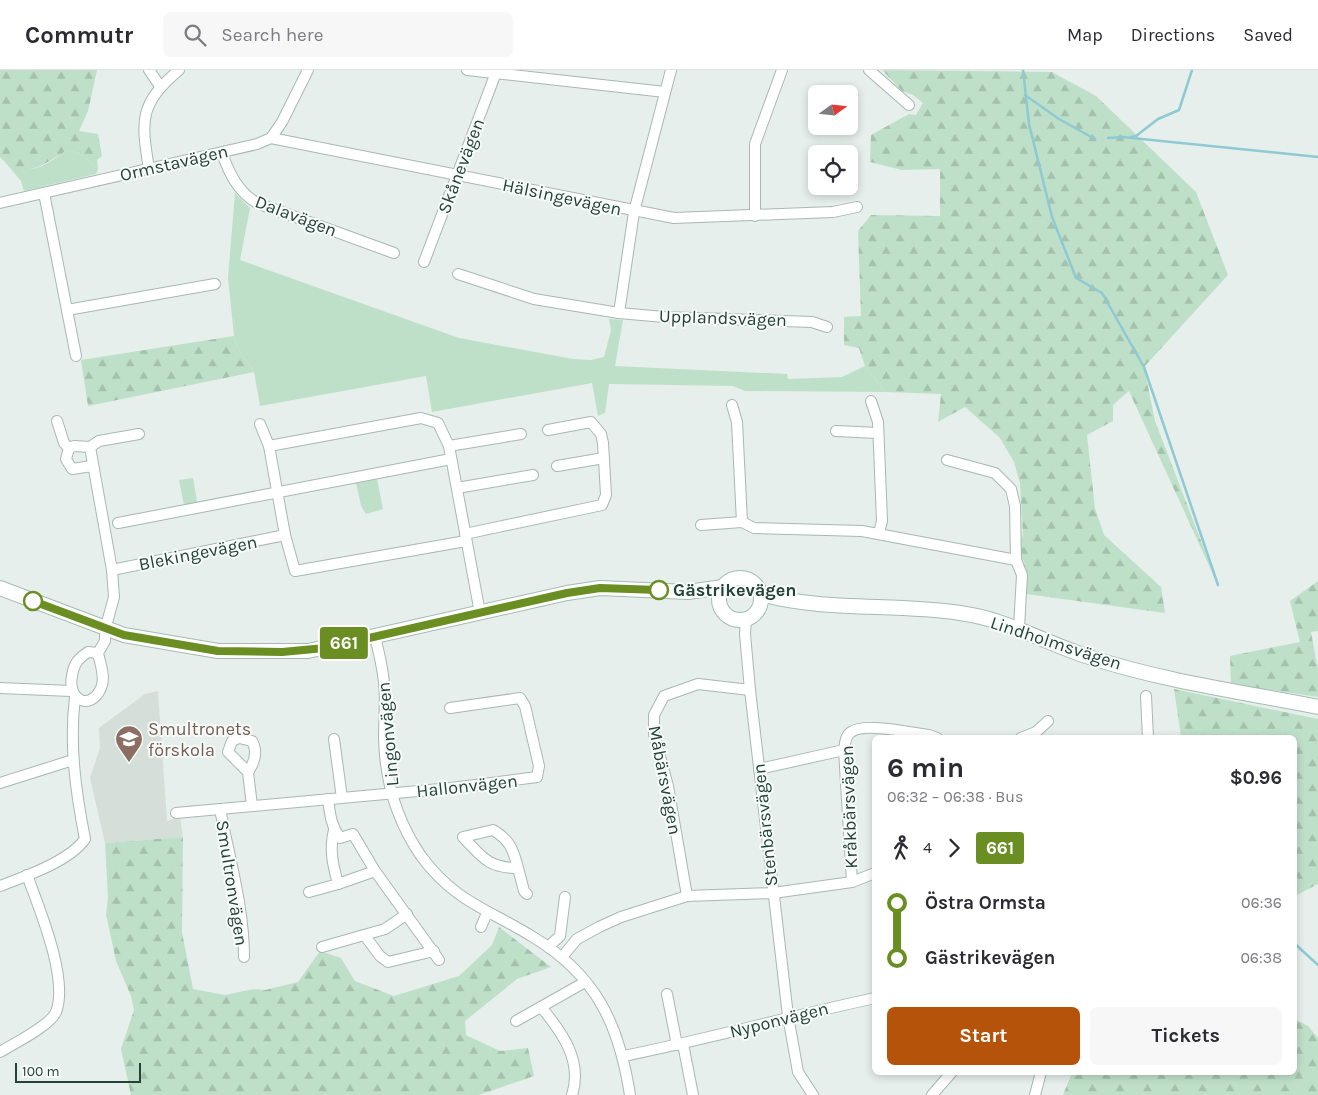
<!DOCTYPE html>
<meta charset="utf-8">
<style>
body{margin:0;font-family:Karla,sans-serif;background:#f7f7f7;color:#2b2b33;height:100vh;display:flex;flex-direction:column;font-size:19px;white-space:nowrap}
*{box-sizing:border-box;margin:0}
p{font-size:16px;color:#7c7c81}
.icon{flex:none;width:28px;height:28px;fill:none;stroke:currentColor;stroke-width:2;stroke-linecap:round;stroke-linejoin:round}
.map{position:relative;flex:1;overflow:hidden}
.side{position:absolute;left:872px;top:665px;width:425px;height:340px;display:flex;flex-direction:column;background:#fff;border-radius:8px;box-shadow:0 2px 8px #0003}
.side>*{flex:none}
.badge{padding:0 10px;border-radius:4px;font-size:18px;line-height:32px}
.needle{width:32px;rotate:75deg}
.buttons{position:absolute;left:808px;top:15px;display:grid;gap:10px}
.buttons a{display:grid;place-items:center;width:50px;height:50px;border-radius:8px;background:#fff;box-shadow:0 2px 8px #0003;font-size:25px}
.scale{position:absolute;left:15px;bottom:12px;width:126px;box-sizing:border-box;padding-left:5px;border:2px solid #24423a;border-top:0;font-size:14px;line-height:18px;white-space:nowrap;color:#24423a;-webkit-text-stroke:4px #f7fbf9;paint-order:stroke}
.map>.badge{position:absolute;translate:-50% -50%;box-shadow:0 0 0 2px #fff}
.legs{display:flex;align-items:center;gap:8px;height:55px;padding:0 15px;font-size:16px}
.legs p{margin-inline-start:auto}
.overview{display:flex;align-items:center;justify-content:space-between;height:85px;padding:0 15px}
h1{font-size:28px;font-weight:700;line-height:38px}
.cta{display:flex;gap:10px;margin-top:auto;padding:10px 15px}
.cta a{flex:1;height:58px;border-radius:8px;background:#b45309;color:#fff;font-size:20px;font-weight:700;line-height:58px;text-align:center}
.cta a+a{background:#f7f7f7;color:#2b2b33}
ul{padding:0 15px;list-style:none}
li{display:flex;align-items:center;gap:18px;height:55px;font-size:19px}
li i{display:grid;place-items:center;width:8px;height:100%;margin:0 6px;background:currentColor}
li i::after{content:'';width:12px;height:12px;margin:-6px;border:4px solid;border-radius:50%;background:#fff}
li p{margin-inline-start:auto}
li:first-child i{background:linear-gradient(#0000 50%,currentColor 0)}
li:last-child i{background:linear-gradient(currentColor 50%,#0000 0)}
header{display:flex;align-items:center;gap:30px;box-sizing:border-box;height:70px;padding:0 25px;background:#fff;border-bottom:1px solid #e1e1e2}
header strong{font-size:24px}
nav{display:flex;gap:28px;margin-inline-start:auto;font-size:18px}
.search{width:350px;height:45px;background:#f7f7f7;display:flex;align-items:center;gap:12px;box-sizing:border-box;padding:0 18px;border-radius:8px;color:#7c7c81;font-size:19px}
.map>svg:first-child{display:block}
</style>
<header>
<strong>Commutr</strong>
<div class="search"><svg class="icon" aria-label="search" viewBox="0 0 24 24"><circle cx="10" cy="10" r="6"/><path d="M15 15l6 6"/></svg>Search here</div>
<nav><a>Map</a><a>Directions</a><a>Saved</a></nav>
</header>
<div class="map">
<svg width="1318" height="1025" viewBox="0 0 1318 1025">
<defs>
<pattern id="forest-firs" width="22" height="20" patternUnits="userSpaceOnUse" patternTransform="scale(1.25)"><rect width="22" height="20" fill="#bfe0c8"/><path d="M5 1l3.5 6h-7zM16 11l3.5 6h-7z" fill="#a4c1ad"/></pattern>
</defs>
<rect width="100%" height="100%" fill="#e6efeb"/>
<path fill="#d4dfda" d="M158 621 167 751 180 747 183 767 105 773 90 708 100 678 99 658 145 624Z"/>
<g fill="#bfe0c8">
<path d="M67 80 81 84 98 99 96 104 24 121 21 111 5 92C34 106 42 97 67 80Z"/>
<path d="M235 123 250 138 240 190 459 268 573 289 591 290 604 287 611 260 609 249 623 250 615 296 787 304 788 309 842 307 865 296 885 322 745 321 733 316 609 314 605 343 598 346 592 313 432 342 426 306 260 336 254 302 237 277 234 266 228 208Z"/>
<path d="M193 408 197 432 184 435 179 410Z"/>
<path d="M377 409 383 439 366 444 361 436 356 413Z"/>
</g>
<g fill="url(#forest-firs)">
<path d="M0 0H97L88 41 79 61 98 64 102 86 97 90 98 99 81 84 67 80C45 94 23 112 0 87Z"/>
<path d="M882 0 1052 2 1096 26 1196 122 1228 205 1144 297 1155 351 1218 515 1129 321 1113 335V351L1087 365 1095 438 1104 465 1161 517 1165 543 1026 524 1024 491 1016 481 1023 465 1020 413 1014 392 1000 368 965 337 938 352 941 324 885 322 865 296 859 278 844 275V247L861 246 858 161 871 145 940 146V99L902 100 870 92 871 65 909 44 916 45 923 33 913 25 902 21Z"/>
<path d="M234 266 237 277 254 302 88 336 81 290Z"/>
<path d="M1318 511V561L1311 562 1318 600V627L1231 614 1230 586 1300 572 1290 531Z"/>
<path d="M1174 619 1318 649V814L1295 826V668L1181 667Z"/>
<path d="M183 767 182 862 193 919 225 925 254 919 265 920 298 912 320 881 341 888 355 911 394 926 459 906 492 875 499 857 551 897 517 909 465 951 466 965 500 981 528 978 534 1006 479 1025H131L121 979 134 940 131 926 116 891 106 844 108 828 105 773Z"/>
<path d="M1295 949 1308 956 1318 968V1025H1063L1072 1003 1295 1002Z"/>
</g>
<g fill="none" stroke-linecap="round" stroke-linejoin="round">
<g stroke="#8ec9d4" stroke-width="2.5">
<path d="M1023 0 1029 54 1052 147 1076 208 1102 223 1144 297 1218 515"/>
<path d="M1025 25 1059 49 1095 69"/>
<path d="M1122 67 1318 87"/>
<path d="M1131 67 1136 66 1158 49 1179 40 1192 0"/>
<path d="M1108 68 1123 67"/>
<path d="M1295 874 1318 895"/>
</g>
<g stroke="#a8b8b2" stroke-width="12">
<g id="minor">
<path d="M149 0 160 16"/>
<path d="M467 0 665 22"/>
<path d="M671 0 634 142 619 243 664 247 812 252 827 257"/>
<path d="M869 0 909 35"/>
<path d="M271 68 674 148 833 142 857 137"/>
<path d="M222 83C229 103 238 122 257 133L394 183"/>
<path d="M149 99C141 50 139 34 179 0"/>
<path d="M44 123 76 286"/>
<path d="M0 133 257 74 271 68 282 52 308 0"/>
<path d="M755 146V74L782 0"/>
<path d="M424 192 497 0"/>
<path d="M458 204 534 229 619 243"/>
<path d="M67 240 215 214"/>
<path d="M871 331 878 352 882 451 879 463"/>
<path d="M732 335 737 352 742 452 754 458 862 461 1016 490"/>
<path d="M57 351 64 373 69 378"/>
<path d="M260 354 269 376 285 465 295 501 466 471"/>
<path d="M836 361 878 363"/>
<path d="M269 376 421 348 438 353 449 376 480 543"/>
<path d="M449 376 521 364"/>
<path d="M90 377 99 371 139 364"/>
<path d="M947 390 995 403 1011 419 1015 436 1016 490 1022 505 1019 558"/>
<path d="M92 396 72 399 66 389 69 378 74 376 90 377 112 500 114 527 105 560V571L98 583C100 593 106 608 101 618 91 641 67 631 72 606 74 593 78 589 88 582L98 583"/>
<path d="M557 396 604 388"/>
<path d="M457 418 533 405"/>
<path d="M118 453 451 389"/>
<path d="M701 455 742 452"/>
<path d="M465 464 602 435 606 425 603 373 601 364 591 352 548 360"/>
<path d="M112 500 285 465"/>
<path d="M746 549 745 564 750 620 788 946 798 1002 813 1025"/>
<path d="M375 567C379 582 382 596 384 612 386 630 384 649 384 668 385 710 397 751 421 786 455 832 488 839 533 867 596 905 619 954 630 1025"/>
<path d="M0 618 71 621"/>
<path d="M1146 626 1148 668"/>
<path d="M1021 668 1036 662 1048 651"/>
<path d="M334 669 342 728"/>
<path d="M759 699 844 680"/>
<path d="M248 702 228 682 232 671 239 668 252 671C258 682 255 692 248 702L252 736"/>
<path d="M0 713 73 690"/>
<path d="M328 729C330 744 331 756 340 768L353 764 375 801 338 814"/>
<path d="M220 739C229 787 244 837 244 887"/>
<path d="M176 743 451 718 537 707 539 696 525 636 520 628 450 638"/>
<path d="M518 798C513 779 510 770 493 760L463 767C482 787 488 798 518 798L524 821 527 824"/>
<path d="M375 801 439 890"/>
<path d="M852 812 844 680C845 674 845 666 851 662 865 652 912 663 929 665L937 668"/>
<path d="M0 816C26 806 70 791 85 769 76 723 69 675 75 627"/>
<path d="M309 822 338 814C333 795 329 780 334 760"/>
<path d="M687 826 668 716 654 664V645L664 626 698 614 750 620"/>
<path d="M481 857 487 843"/>
<path d="M365 866 380 886 388 892 434 881"/>
<path d="M322 877 385 859 407 844"/>
<path d="M548 877 560 866 565 827"/>
<path d="M562 887 577 869 599 857 621 847 687 826 773 823 852 812 875 803"/>
<path d="M667 924 677 975"/>
<path d="M541 937C562 962 583 991 572 1025"/>
<path d="M516 951 585 912"/>
<path d="M683 974 693 1025"/>
<path d="M0 982C13 974 50 956 56 942 69 909 39 838 27 805"/>
<path d="M624 986C708 969 791 946 875 928"/>
<path d="M932 1025 952 1002"/>
<path d="M1035 1025 1041 1002"/>
</g>
</g>
<g stroke="#a4bbb3" stroke-width="16">
<g id="secondary">
<circle cx="740" cy="529" r="21"/>
<path d="M0 518 124 565 218 581H308L567 523 600 518 688 522 723 517"/>
<path d="M761 524C825 542 894 533 960 543 1006 549 1045 573 1089 587 1163 611 1242 622 1318 637"/>
</g>
</g>
<use href="#minor" stroke="#fff" stroke-width="10"/>
<use href="#secondary" stroke="#fff" stroke-width="14"/>
</g>
<g fill="none" stroke-linecap="round" stroke-linejoin="round">
<g stroke="#fff" stroke-width="11">
<path id="line-1" d="M33 531 124 565 218 581 282 582 325 578 567 523 600 518 659 520"/>
</g>
<use href="#line-1" stroke="#6b8e23" stroke-width="8"/>
</g>
<defs>
<g id="school-pin" transform="scale(1.4375)"><path d="M0 17L-7.5 6A9.5 9.5 0 1 1 7.5 6Z" fill="#8d6e63" stroke="#f7fbf9"/><path d="M0-5L7-2L0 1L-7-2ZM-4 1L0 2.5L4 1V4Q0 6-4 4Z" fill="#fff"/></g>
</defs>
<g fill-rule="evenodd">
<use href="#school-pin" x="129" y="669"/>
</g>
<g fill="#fff" stroke="#6b8e23" stroke-width="2.5">
<circle cx="659" cy="520" r="9"/>
<circle cx="33" cy="531" r="9"/>
</g>
<g text-anchor="middle" stroke-width="4" stroke-linejoin="round" paint-order="stroke">
<g font-size="18" fill="#24423a" stroke="#f7fbf9">
<text transform="translate(174 93) rotate(-13)" y="6">Ormstavägen</text>
<text transform="translate(461 96) rotate(-69)" y="6">Skånevägen</text>
<text transform="translate(562 127) rotate(12)" y="6">Hälsingevägen</text>
<text transform="translate(296 146) rotate(21)" y="6">Dalavägen</text>
<text transform="translate(723 248) rotate(2)" y="6">Upplandsvägen</text>
<text transform="translate(198 483) rotate(-11)" y="6">Blekingevägen</text>
<text transform="translate(1056 573) rotate(18)" y="6">Lindholmsvägen</text>
<text transform="translate(388 664) rotate(-95)" y="6">Lingonvägen</text>
<text transform="translate(665 710) rotate(79)" y="6">Måbärsvägen</text>
<text transform="translate(467 716) rotate(-6)" y="6">Hallonvägen</text>
<text transform="translate(849 737) rotate(-92)" y="6">Kråkbärsvägen</text>
<text transform="translate(765 755) rotate(-96)" y="6">Stenbärsvägen</text>
<text transform="translate(232 813) rotate(81)" y="6">Smultronvägen</text>
<text transform="translate(779 950) rotate(-14)" y="6">Nyponvägen</text>
</g>
<g font-size="18" font-weight="bold" fill="#24423a" stroke="#f7fbf9" text-anchor="start">
<text x="673" y="526">Gästrikevägen</text>
</g>
<g font-size="18" fill="#785e54" stroke="#f7fbf9" text-anchor="start">
<text x="148" y="665">Smultronets<tspan x="148" dy="21">förskola</tspan></text>
</g>
</g>
</svg>
<div class="buttons">
<a><svg class="needle" viewBox="-14 -14 28 28"><path d="M0-13l5 13h-10z" fill="#e53935"/><path d="M0 13l5-13h-10z" fill="#7c7c81"/></svg></a>
<a><svg class="icon" aria-label="locate" viewBox="0 0 24 24"><circle cx="12" cy="12" r="6"/><path d="M12 2v4M12 18v4M2 12h4M18 12h4"/></svg></a>
</div>
<div class="scale">100 m</div>
<b class="badge" style="left:344px;top:573px;background:#6b8e23;color:#fff">661</b>
<section class="side">
<div class="overview"><div><h1>6 min</h1><p>06:32 – 06:38 · Bus</p></div><b>$0.96</b></div>
<div class="legs"><svg class="icon" aria-label="walk" viewBox="0 0 24 24"><circle cx="13" cy="4" r="2"/><path d="M13 8l-2 6 4 7M11 14l-3 7M7 12l3-4h3l4 4"/></svg>4<svg class="icon" aria-label="forward" viewBox="0 0 24 24"><path d="M9 5l7 7-7 7"/></svg><b class="badge" style="background:#6b8e23;color:#fff">661</b></div>
<ul>
<li><i style="color:#6b8e23"></i><b>Östra Ormsta</b><p>06:36</p></li>
<li><i style="color:#6b8e23"></i><b>Gästrikevägen</b><p>06:38</p></li>
</ul>
<div class="cta"><a>Start</a><a>Tickets</a></div>
</section>
</div>
